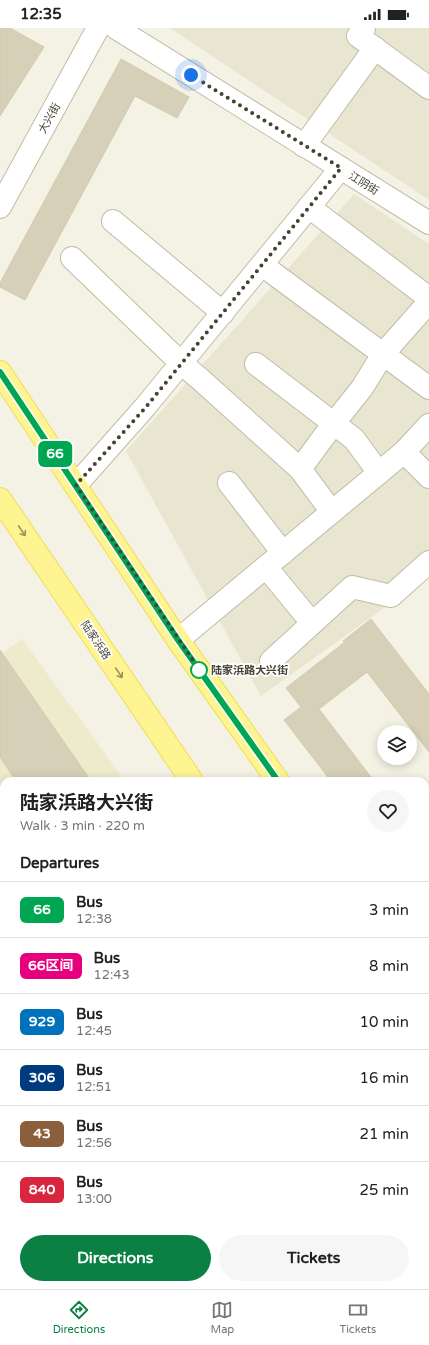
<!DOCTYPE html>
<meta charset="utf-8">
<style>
body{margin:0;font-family:"Varela Round","Noto Sans SC",sans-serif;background:#f6f6f6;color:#202124;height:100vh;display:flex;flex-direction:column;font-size:15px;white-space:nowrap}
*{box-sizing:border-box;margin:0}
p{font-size:13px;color:#757577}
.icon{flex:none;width:22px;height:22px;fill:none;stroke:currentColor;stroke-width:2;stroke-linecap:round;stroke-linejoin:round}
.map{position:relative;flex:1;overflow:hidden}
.details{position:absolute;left:0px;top:749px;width:429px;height:512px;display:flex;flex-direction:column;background:#fff;border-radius:12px 12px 0 0;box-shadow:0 2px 10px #0003}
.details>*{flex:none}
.badge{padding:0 8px;border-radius:6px;font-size:14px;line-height:26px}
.controls{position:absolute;left:377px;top:697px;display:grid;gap:8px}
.controls a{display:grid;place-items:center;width:40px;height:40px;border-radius:50%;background:#fff;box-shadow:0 2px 10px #0003;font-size:20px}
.you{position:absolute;width:20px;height:20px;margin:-10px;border:3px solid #fff;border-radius:50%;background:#1a73e8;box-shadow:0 0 0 6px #1a73e833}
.map>.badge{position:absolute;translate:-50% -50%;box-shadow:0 0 0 2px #fff}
h2{padding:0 20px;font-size:15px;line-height:36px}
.round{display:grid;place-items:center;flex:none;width:42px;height:42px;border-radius:21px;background:#f6f6f6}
.summary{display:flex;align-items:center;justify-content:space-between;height:68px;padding:0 20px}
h1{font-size:19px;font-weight:700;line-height:30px}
.action{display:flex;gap:8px;margin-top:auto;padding:8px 20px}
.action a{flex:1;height:46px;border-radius:24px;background:#0b8043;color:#fff;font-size:16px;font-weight:700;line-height:46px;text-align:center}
.action a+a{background:#f6f6f6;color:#202124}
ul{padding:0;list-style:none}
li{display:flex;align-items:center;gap:12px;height:56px;padding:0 20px;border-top:1px solid #e0e0e0}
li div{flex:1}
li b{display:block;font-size:15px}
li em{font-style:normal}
li .badge{min-width:44px;font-weight:700;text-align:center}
.status{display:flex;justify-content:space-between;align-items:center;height:28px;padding:0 20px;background:#fff;direction:ltr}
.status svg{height:11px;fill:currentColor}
.dock{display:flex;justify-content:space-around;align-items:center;height:56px;border-top:1px solid #e0e0e0;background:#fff;font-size:11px;color:#757577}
.dock a{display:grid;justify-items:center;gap:2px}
.dock .current{color:#0b8043}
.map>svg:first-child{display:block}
</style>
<div class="status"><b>12:35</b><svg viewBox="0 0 49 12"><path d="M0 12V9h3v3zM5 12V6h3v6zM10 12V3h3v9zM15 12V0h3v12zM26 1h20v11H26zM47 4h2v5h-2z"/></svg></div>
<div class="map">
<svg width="429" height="1261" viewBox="0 0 429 1261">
<rect width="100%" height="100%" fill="#f4f2e4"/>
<g fill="#e8e5d1">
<path d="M170 0H429V172Z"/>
<path d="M354 166 429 216V548L261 668 126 423Z"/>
<path d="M425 1188 429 1195V1261H96L93 1257H425Z"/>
</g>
<g fill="#eeebcc">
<path d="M22 611 125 753H4V992L0 995V627Z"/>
<path d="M2 1212 4 1215V1257H31L34 1261H0V1213Z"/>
</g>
<path fill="#c1eca8" d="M0 843 4 847V969L0 974Z"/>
<g fill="#d6d0b8" stroke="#d2caab">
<path d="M0 0H10L44 19 0 88Z"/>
<path d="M121 31 189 69 177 90 135 68 25 272 0 259V255Z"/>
<path d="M371 591 429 666V724L367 644 319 681 374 753H331L284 692 301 679 286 660 345 614 343 613Z"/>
<path d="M0 622 91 753H16L0 729Z"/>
</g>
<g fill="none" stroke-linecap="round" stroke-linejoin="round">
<g stroke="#c0bca6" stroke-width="24">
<g id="minor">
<path d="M116 0 429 195"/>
<path d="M364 0 358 8 429 60"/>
<path d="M304 118 375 20"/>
<path d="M0 179 98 0"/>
<path d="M309 179 429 270"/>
<path d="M113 193 223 285"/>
<path d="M72 230 181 335 200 351 300 441 332 484"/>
<path d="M262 237 429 360"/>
<path d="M256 336 354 411 379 445"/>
<path d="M404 424 429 449"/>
<path d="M300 441 334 395 362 360 383 326 429 274"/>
<path d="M229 455 283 525"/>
<path d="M76 457 145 379 341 140"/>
<path d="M266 539 312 595"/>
<path d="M178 612 404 424 429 397"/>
<path d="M271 633 352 559 391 568 429 534"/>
<path d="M425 852 429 849"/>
<path d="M0 1148 4 1154"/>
<path d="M65 1257 67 1261"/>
<path d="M311 1257 314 1261"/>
</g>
</g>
<g stroke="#efdd57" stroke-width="24">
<g id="major">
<path d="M0 344 178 612 278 753"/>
<path d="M0 471 192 753"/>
<path d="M425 964 429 971"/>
<path d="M425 1095 429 1100"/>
</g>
</g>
<use href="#minor" stroke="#fff" stroke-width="22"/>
<use href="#major" stroke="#fff492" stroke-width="22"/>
</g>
<defs><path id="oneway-shaft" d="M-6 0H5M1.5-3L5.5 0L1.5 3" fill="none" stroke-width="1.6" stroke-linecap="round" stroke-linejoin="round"/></defs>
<g stroke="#99925e">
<use href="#oneway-shaft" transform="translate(22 503) rotate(56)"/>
<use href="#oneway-shaft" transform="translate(119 645) rotate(56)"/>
</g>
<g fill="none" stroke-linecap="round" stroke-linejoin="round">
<g stroke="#fff" stroke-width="9">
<path id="line" d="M0 344 178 612 278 753"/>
</g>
<use href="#line" stroke="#00a651" stroke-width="6"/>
<path stroke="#464233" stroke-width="4" stroke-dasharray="0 7.2" d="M191 47 341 140 146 379 76 457 200 643 199 642"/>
</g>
<circle fill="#fff" stroke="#00a651" stroke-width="2" cx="199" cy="642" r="8"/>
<g text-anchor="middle" stroke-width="3.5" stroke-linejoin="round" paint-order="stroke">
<g font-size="11" fill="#464233" stroke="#fff">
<text transform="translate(49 90) rotate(-61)" y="4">大兴街</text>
<text transform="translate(364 155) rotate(32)" y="4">江阴街</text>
<text transform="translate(96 612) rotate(56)" y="4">陆家浜路</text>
</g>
<g font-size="11" font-weight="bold" fill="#464233" stroke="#fff" text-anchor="start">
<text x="211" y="646">陆家浜路大兴街</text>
</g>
</g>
</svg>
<div class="controls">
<a><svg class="icon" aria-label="layers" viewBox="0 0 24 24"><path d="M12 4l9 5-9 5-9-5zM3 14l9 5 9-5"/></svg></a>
</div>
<div class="you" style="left:191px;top:47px"></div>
<b class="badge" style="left:55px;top:426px;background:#00a651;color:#fff">66</b>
<section class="details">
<div class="summary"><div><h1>陆家浜路大兴街</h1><p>Walk · 3 min · 220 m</p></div><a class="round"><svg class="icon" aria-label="heart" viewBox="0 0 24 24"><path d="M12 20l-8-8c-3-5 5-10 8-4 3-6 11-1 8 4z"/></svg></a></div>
<h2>Departures</h2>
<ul>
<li><span class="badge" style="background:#00a651;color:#fff">66</span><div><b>Bus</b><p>12:38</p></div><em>3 min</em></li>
<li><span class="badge" style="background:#e6007e;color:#fff">66区间</span><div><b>Bus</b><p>12:43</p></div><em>8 min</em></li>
<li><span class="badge" style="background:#0072bc;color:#fff">929</span><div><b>Bus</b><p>12:45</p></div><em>10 min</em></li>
<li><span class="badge" style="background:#003b80;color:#fff">306</span><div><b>Bus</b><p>12:51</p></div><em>16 min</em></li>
<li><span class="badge" style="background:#8b5e3c;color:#fff">43</span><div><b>Bus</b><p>12:56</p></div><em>21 min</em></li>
<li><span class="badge" style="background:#d7263d;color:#fff">840</span><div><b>Bus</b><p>13:00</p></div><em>25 min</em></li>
</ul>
<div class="action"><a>Directions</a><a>Tickets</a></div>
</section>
</div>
<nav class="dock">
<a class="current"><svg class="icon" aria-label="directions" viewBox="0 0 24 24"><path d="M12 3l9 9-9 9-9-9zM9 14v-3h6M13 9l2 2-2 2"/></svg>Directions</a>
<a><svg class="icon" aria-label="map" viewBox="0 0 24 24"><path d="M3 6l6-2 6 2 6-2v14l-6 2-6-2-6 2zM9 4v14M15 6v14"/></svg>Map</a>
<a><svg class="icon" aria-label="tickets" viewBox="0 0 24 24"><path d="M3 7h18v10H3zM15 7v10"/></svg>Tickets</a>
</nav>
